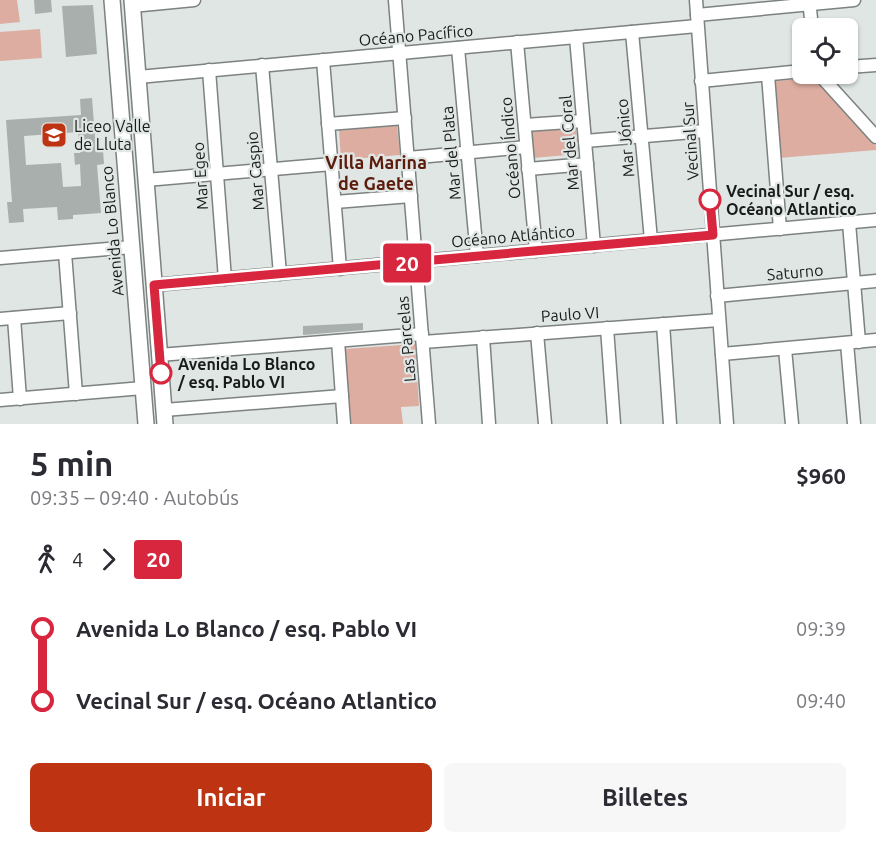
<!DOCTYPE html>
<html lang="es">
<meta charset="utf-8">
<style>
body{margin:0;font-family:Ubuntu,sans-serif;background:#f7f7f7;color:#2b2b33;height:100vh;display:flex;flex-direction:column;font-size:22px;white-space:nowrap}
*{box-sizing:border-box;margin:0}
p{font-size:20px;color:#7c7c81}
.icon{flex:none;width:33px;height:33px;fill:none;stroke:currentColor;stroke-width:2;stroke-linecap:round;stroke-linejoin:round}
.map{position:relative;height:424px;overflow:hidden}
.drawer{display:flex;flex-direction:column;background:#fff;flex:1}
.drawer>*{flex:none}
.badge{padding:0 12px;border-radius:4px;font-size:21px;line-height:39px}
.controls{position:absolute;left:792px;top:18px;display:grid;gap:12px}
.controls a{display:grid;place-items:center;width:66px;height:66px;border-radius:9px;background:#fff;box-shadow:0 2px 4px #0004;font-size:30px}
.map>.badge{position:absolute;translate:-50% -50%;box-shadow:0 0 0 3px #fff}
.legs{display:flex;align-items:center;gap:9px;height:66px;padding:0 30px;font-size:20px}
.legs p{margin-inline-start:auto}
.head{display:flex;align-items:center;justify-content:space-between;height:102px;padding:0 30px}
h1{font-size:33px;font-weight:700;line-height:45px}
.primary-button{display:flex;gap:12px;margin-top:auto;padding:12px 30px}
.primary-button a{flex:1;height:69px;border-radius:9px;background:#be3413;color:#fff;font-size:24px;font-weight:700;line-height:69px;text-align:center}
.primary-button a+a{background:#f7f7f7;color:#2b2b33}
ul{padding:0 30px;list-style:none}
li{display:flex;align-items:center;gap:21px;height:72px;font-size:22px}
li i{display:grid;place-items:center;width:9px;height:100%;margin:0 8px;background:currentColor}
li i::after{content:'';width:15px;height:15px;margin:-8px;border:4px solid;border-radius:50%;background:#fff}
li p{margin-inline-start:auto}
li:first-child i{background:linear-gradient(#0000 50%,currentColor 0)}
li:last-child i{background:linear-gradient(currentColor 50%,#0000 0)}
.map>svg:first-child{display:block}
</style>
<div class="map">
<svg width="876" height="424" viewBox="0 0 876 424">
<rect width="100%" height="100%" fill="#dfe6e4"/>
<g fill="#deada1">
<path d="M0 0H17L20 22 0 24Z"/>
<path d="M40 29 42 58 0 61V32Z"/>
<path d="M815 78 876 146V150L779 158 774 81Z"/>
<path d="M397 125 400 155 341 160 339 130Z"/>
<path d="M576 127 578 154 533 158 531 131Z"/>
<path d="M415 344 419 406 401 407 403 424H350L345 349Z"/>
</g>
<g fill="#a9afad" fill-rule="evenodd">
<path d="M34 0H51L52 12 35 14Z"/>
<path d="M93 5 97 54 66 57 62 6Z"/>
<path d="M92 98 96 150H103L104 164 97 165 101 213 73 215V219L58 220 57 207 23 209 24 222 9 223 7 202H12L6 120 81 115 80 99ZM78 132 80 153H74L75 165 80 164 81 186 63 187 61 163 26 165 24 136Z"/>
<path d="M363 323V330L303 335V326Z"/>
</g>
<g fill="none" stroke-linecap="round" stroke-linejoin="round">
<g stroke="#7c8280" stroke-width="15">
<g id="minor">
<path d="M395 0 429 424"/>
<path d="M696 0 727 424"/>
<path d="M809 0 812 28"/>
<path d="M132 6 194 0"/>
<path d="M697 15 854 0"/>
<path d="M632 32 651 240"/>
<path d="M576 37 594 246"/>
<path d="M517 42 536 251"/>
<path d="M458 48 477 256"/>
<path d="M323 60 340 269"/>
<path d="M262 65 280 274"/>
<path d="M848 67 876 65"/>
<path d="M209 70 225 279"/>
<path d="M819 74 876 137"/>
<path d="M768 75 780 229"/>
<path d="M138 77 697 26"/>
<path d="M701 81 802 71"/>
<path d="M328 124 405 118"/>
<path d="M525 125 583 121"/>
<path d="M585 141 705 131"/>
<path d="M408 158 526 147"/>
<path d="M528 169 587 164"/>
<path d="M146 180 332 164"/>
<path d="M335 202 411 196"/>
<path d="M849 223 859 342"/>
<path d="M65 253 76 394"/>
<path d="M0 258 132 247"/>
<path d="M154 285 876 220"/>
<path d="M717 296 876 281"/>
<path d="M14 318 20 399"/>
<path d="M0 319 70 313"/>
<path d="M663 324 670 424"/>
<path d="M607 328 614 424"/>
<path d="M537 333 545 424"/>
<path d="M483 337 489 424"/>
<path d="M338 341 344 424"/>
<path d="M423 342 719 320"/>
<path d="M847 343 854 424"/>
<path d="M785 349 792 424"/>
<path d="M722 354 876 340"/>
<path d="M159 355 422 334"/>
<path d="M0 400 143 388"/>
<path d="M164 410 342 396"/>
</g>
</g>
<g stroke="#7c8280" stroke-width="18">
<g id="major">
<path d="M112 0 146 424"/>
<path d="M132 0 165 424"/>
</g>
</g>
<use href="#minor" stroke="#fff" stroke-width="12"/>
<use href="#major" stroke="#fff" stroke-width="15"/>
</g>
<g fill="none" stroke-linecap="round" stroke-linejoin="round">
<g stroke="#fff" stroke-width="14">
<path id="line-1" d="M161 373 154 285 713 235 710 200"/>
</g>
<use href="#line-1" stroke="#d7263d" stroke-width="9"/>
</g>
<defs>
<g id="school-square" transform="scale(1.35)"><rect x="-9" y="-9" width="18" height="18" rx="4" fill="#be3413" stroke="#dfe6e4"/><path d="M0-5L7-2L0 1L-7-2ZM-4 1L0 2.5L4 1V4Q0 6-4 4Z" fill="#fff"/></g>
</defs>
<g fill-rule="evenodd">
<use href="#school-square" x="54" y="135"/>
</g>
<g fill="#fff" stroke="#d7263d" stroke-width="3">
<circle cx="710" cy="200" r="10"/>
<circle cx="161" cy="373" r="10"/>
</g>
<g text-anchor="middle" stroke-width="4.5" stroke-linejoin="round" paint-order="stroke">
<g font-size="16" fill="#191b1a" stroke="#dfe6e4">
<text transform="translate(416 35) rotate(-5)" y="6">Océano Pacífico</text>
<text transform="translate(625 138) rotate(-95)" y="6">Mar Jónico</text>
<text transform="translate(690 141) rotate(-94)" y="6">Vecinal Sur</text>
<text transform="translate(569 143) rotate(-95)" y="6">Mar del Coral</text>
<text transform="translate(510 148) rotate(-95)" y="6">Océano Índico</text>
<text transform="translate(451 153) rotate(-95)" y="6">Mar del Plata</text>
<text transform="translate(255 171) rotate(-95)" y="6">Mar Caspio</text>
<text transform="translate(200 176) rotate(-94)" y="6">Mar Egeo</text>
<text transform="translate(112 231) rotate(-95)" y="6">Avenida Lo Blanco</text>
<text transform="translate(513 236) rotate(-5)" y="6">Océano Atlántico</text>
<text transform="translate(795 272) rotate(-5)" y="6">Saturno</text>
<text transform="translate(570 314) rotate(-4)" y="6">Paulo VI</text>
<text transform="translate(406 339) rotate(-95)" y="6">Las Parcelas</text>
</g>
<g font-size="16" fill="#191b1a" stroke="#dfe6e4" text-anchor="start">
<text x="74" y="132">Liceo Valle<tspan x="74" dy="18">de Lluta</tspan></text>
</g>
<g font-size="16" font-weight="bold" fill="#191b1a" stroke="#dfe6e4" text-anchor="start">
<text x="726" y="197">Vecinal Sur / esq.<tspan x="726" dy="18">Océano Atlantico</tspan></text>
<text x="178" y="370">Avenida Lo Blanco<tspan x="178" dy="18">/ esq. Pablo VI</tspan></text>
</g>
<g font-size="18" font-weight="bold" fill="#5d1b0c" stroke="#dfe6e4">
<text x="376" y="169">Villa Marina<tspan x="376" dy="21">de Gaete</tspan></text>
</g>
</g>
</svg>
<div class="controls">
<a><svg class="icon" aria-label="locate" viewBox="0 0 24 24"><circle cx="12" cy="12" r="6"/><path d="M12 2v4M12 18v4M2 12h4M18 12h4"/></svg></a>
</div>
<b class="badge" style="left:407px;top:263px;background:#d7263d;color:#fff">20</b>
</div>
<section class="drawer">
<div class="head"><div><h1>5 min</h1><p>09:35 – 09:40 · Autobús</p></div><b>$960</b></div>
<div class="legs"><svg class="icon" aria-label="walk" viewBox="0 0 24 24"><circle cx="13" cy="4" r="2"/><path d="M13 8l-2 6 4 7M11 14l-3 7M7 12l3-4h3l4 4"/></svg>4<svg class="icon" aria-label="forward" viewBox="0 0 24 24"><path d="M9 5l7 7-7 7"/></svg><b class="badge" style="background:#d7263d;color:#fff">20</b></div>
<ul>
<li><i style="color:#d7263d"></i><b>Avenida Lo Blanco / esq. Pablo VI</b><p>09:39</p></li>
<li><i style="color:#d7263d"></i><b>Vecinal Sur / esq. Océano Atlantico</b><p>09:40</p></li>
</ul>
<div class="primary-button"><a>Iniciar</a><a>Billetes</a></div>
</section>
